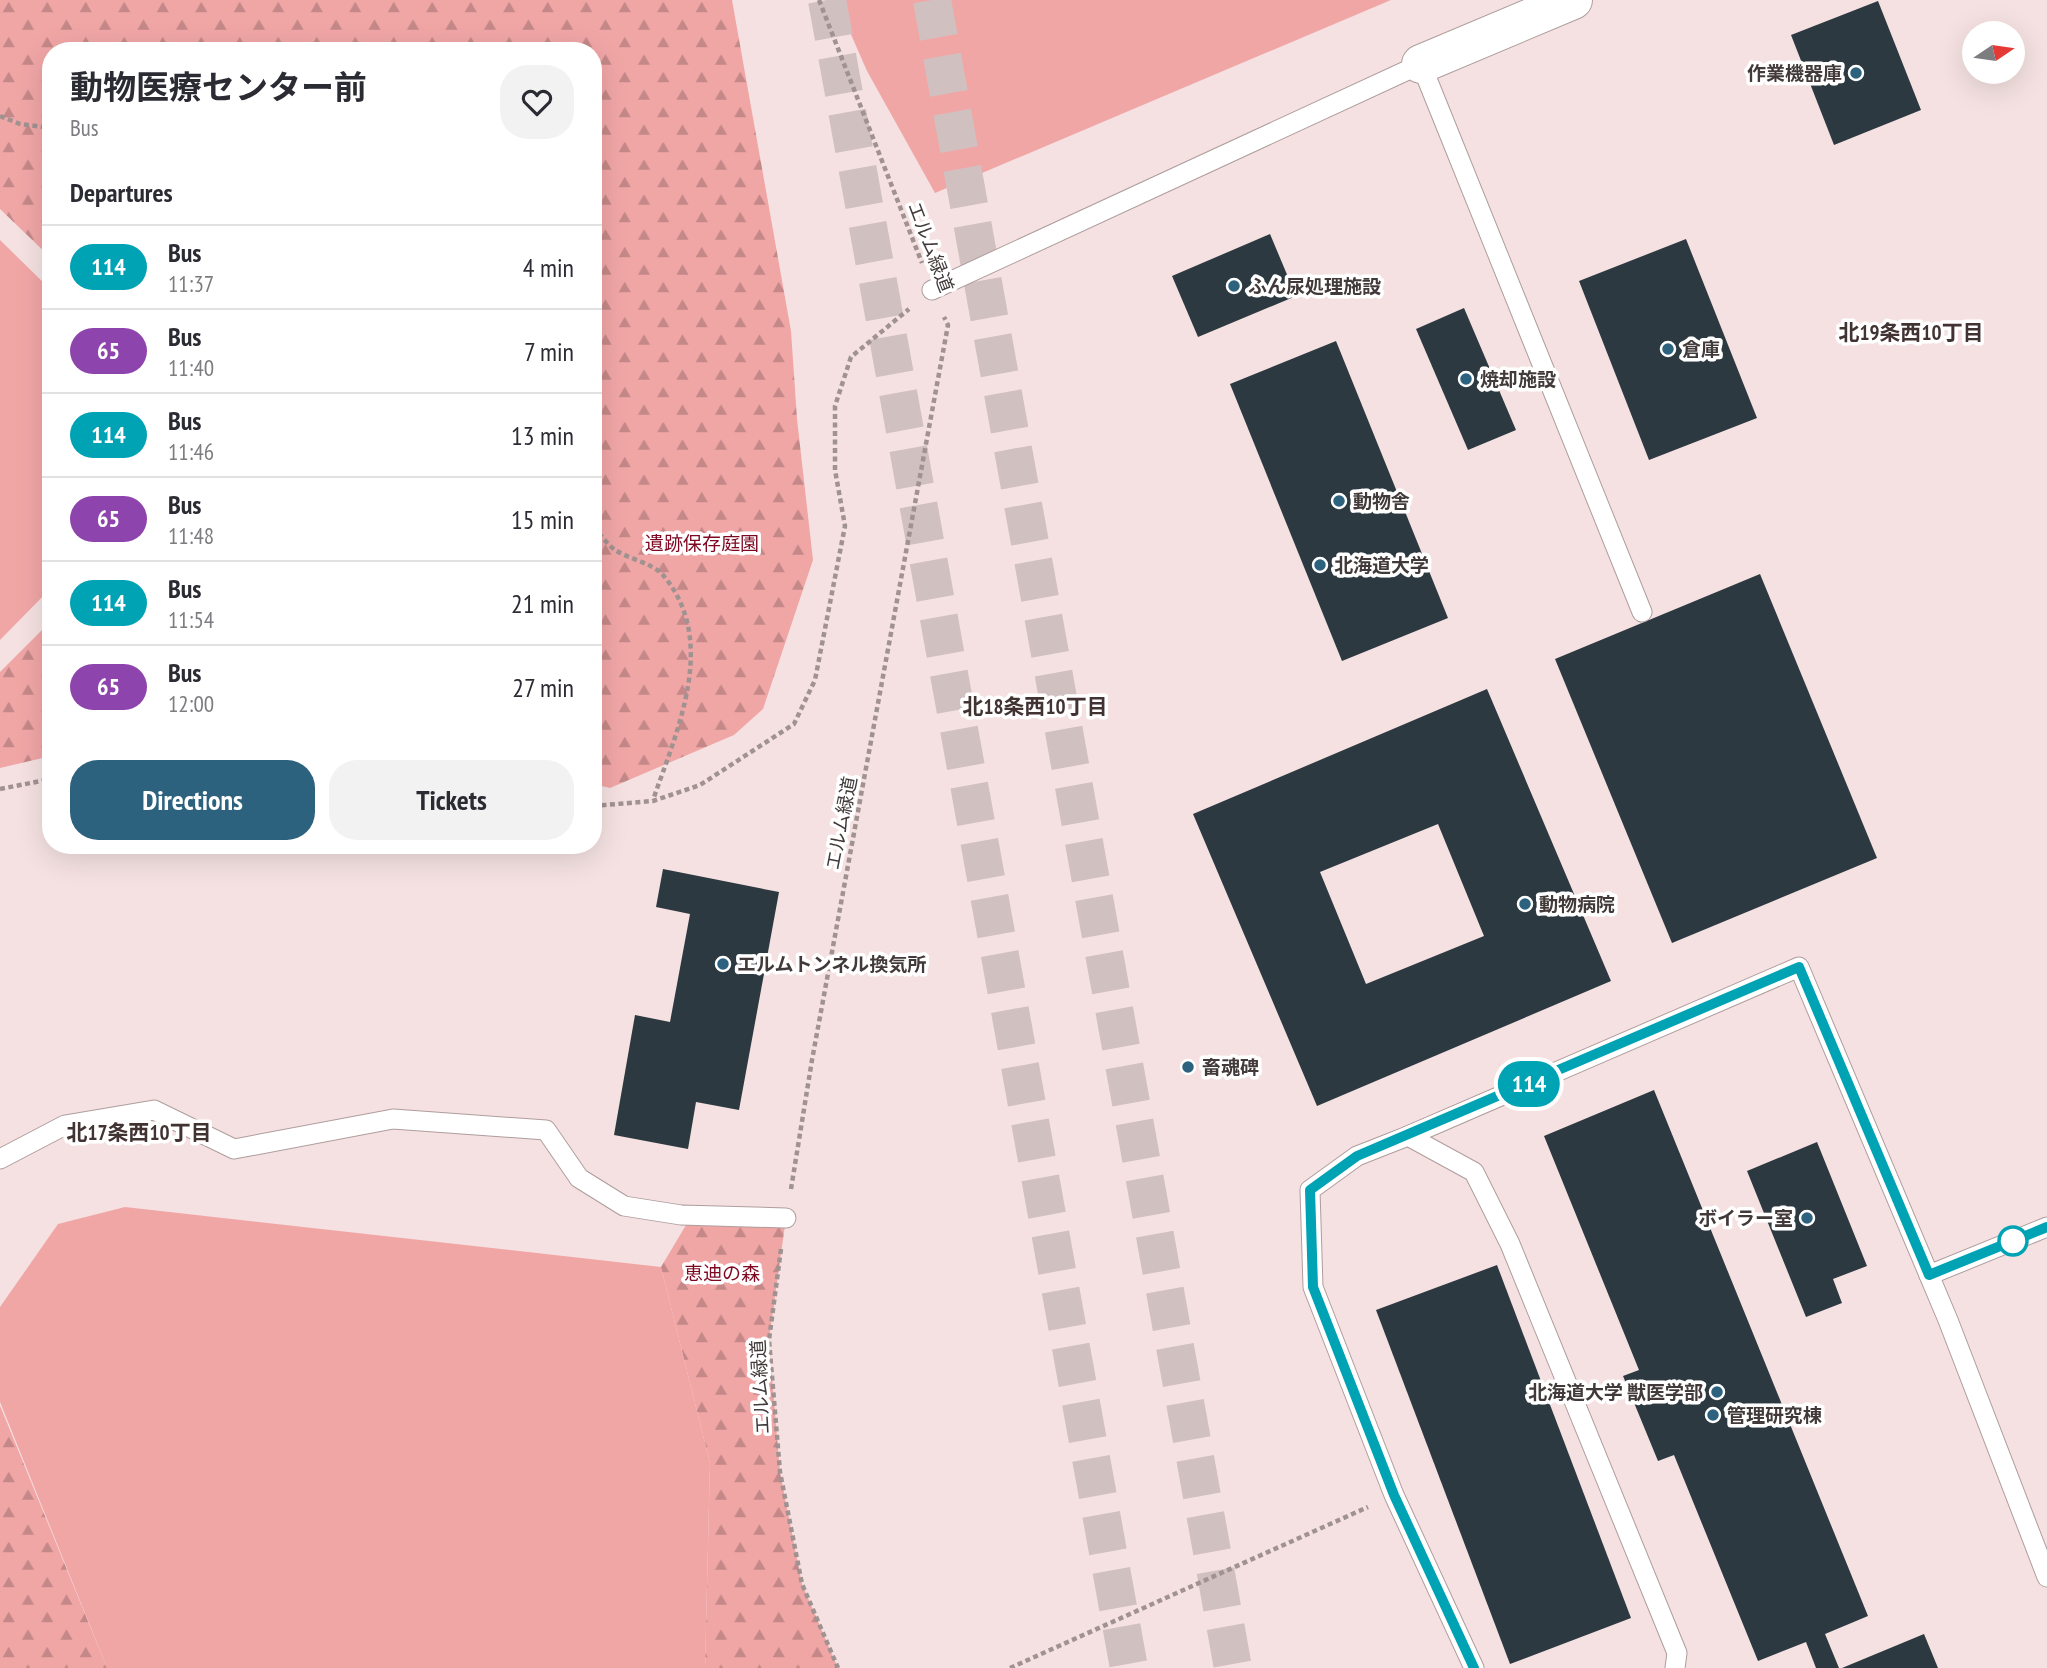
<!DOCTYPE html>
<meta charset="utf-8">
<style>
body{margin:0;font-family:"PT Sans Narrow","Noto Sans JP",sans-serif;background:#f2f2f3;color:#2b2b33;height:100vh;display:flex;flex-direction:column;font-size:26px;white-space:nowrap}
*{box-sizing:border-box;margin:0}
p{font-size:23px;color:#7c7c81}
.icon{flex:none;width:38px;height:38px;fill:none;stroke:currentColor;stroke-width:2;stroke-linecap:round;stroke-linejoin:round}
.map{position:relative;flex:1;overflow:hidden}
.panel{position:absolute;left:42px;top:42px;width:560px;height:812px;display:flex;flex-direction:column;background:#fff;border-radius:28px;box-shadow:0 7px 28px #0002}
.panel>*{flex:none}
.badge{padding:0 14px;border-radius:23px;font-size:24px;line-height:46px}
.needle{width:46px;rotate:77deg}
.controls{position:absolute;left:1962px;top:21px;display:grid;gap:14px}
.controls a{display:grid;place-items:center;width:63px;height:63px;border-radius:50%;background:#fff;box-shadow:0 7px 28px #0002;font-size:35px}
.map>.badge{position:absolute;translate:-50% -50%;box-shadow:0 0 0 4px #fff}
h2{padding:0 28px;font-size:26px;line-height:63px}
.round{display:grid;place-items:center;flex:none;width:74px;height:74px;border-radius:28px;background:#f2f2f3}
.headline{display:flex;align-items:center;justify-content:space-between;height:119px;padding:0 28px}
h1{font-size:33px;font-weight:700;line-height:52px}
.cta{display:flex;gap:14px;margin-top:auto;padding:14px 28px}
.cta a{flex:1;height:80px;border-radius:28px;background:#2d627e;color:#fff;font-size:28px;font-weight:700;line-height:80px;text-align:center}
.cta a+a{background:#f2f2f3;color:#2b2b33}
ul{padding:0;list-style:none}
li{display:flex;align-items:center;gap:21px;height:84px;padding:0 28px;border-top:2px solid #e1e1e2}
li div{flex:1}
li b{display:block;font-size:26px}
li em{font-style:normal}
li .badge{min-width:77px;font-weight:700;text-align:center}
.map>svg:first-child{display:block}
</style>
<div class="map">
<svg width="2047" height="1668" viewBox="0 0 2047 1668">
<defs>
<pattern id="forest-firs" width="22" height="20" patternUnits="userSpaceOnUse" patternTransform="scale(1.75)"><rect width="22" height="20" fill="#f1a6a6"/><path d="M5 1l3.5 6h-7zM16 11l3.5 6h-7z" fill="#c58888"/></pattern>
</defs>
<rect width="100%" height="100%" fill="#f5e1e1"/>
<g fill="#f1a6a6">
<path d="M836 0H1391L935 193 867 71Z"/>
<path d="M0 240 51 290V588L0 640Z"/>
<path d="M125 1207 661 1267 710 1463 705 1668H107L0 1402V1307L58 1224Z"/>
</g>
<g fill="url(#forest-firs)">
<path d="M0 0H732L791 331 797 419 813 560 763 709 734 735 610 788 593 784V51H51V258L0 209Z"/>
<path d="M51 621V756L0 768V672Z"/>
<path d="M692 1215 786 1218 769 1340 780 1472 802 1584 838 1668H705L710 1463 661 1267Z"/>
<path d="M0 1406 1 1408 107 1668H0Z"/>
</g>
<g fill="#2c3940" fill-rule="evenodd">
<path d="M1878 1 1921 110 1834 145 1791 35Z"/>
<path d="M1270 234 1296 296 1198 337 1172 276Z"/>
<path d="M1686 239 1757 418 1649 460 1579 281Z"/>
<path d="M1464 308 1516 430 1468 450 1416 329Z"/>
<path d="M1336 341 1448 618 1342 661 1230 384Z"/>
<path d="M1760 574 1877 858 1672 943 1555 659Z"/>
<path d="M1487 689 1611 981 1317 1106 1193 814ZM1438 824 1484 936 1366 984 1320 872Z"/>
<path d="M663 869 779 892 739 1110 696 1102 688 1149 614 1135 635 1015 670 1022 690 914 656 907Z"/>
<path d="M1654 1090 1868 1616 1825 1634 1839 1668H1816L1806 1642 1758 1661 1674 1455 1658 1461 1623 1376 1639 1370 1544 1136Z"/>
<path d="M1817 1142 1867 1266 1833 1279 1842 1303 1806 1317 1747 1171Z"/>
<path d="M1497 1265 1631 1618 1510 1664 1376 1310Z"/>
<path d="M1924 1634 1938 1668H1842Z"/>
</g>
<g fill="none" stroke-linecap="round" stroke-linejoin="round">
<g stroke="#d1c0c0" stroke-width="38" stroke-dasharray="38 19" stroke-linecap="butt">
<path d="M827 0 1129 1668"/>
<path d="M932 0 1233 1668"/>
</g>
<g stroke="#af9d9d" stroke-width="21">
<g id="lane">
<path d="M932 290 1421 64 1642 612"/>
<path d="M1408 1136 1799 967 1948 1320 2047 1577"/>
<path d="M0 1159 65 1125 154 1110 234 1149 393 1119 546 1130 579 1178 624 1206 681 1215 786 1218"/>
<path d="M1929 1275 2047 1227"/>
<path d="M1474 1668 1394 1495 1313 1287 1310 1190 1357 1156 1408 1136 1474 1172 1510 1244 1677 1653 1675 1668"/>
</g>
</g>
<g stroke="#af9d9d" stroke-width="40">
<path id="street" d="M1421 64 1573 0"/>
</g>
<g stroke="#a19292" stroke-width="4.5" stroke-dasharray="5 3.5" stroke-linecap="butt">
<path d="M819 0 922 263"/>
<path d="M0 116 20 124 51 128"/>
<path d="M593 527C600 534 607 544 615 550 629 559 652 563 663 575 719 641 677 730 653 800"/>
<path d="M0 789 51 779"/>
<path d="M593 806 653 801 700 785 794 724 815 680 845 526 835 470V406L851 357 909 309"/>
<path d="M791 1189 812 1060 948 325 944 317"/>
<path d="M781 1249 769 1340 780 1472 802 1584 838 1668"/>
<path d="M1010 1668 1368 1507"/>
</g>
<use href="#lane" stroke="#fff" stroke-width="19"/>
<use href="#street" stroke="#fff" stroke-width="38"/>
</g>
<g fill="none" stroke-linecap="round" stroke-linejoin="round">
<g stroke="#fff" stroke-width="16">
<path id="line" d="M1474 1668 1394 1495 1313 1287 1310 1190 1357 1156 1799 967 1929 1275 2047 1227"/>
</g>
<use href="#line" stroke="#00a3b4" stroke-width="10"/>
</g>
<g fill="#2d627e" stroke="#fff" stroke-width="2.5">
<circle cx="1856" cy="73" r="7"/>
<circle cx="1234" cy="286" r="7"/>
<circle cx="1668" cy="349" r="7"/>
<circle cx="1466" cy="379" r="7"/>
<circle cx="1339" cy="501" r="7"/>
<circle cx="1320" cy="565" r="7"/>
<circle cx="1525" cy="904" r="7"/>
<circle cx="723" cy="964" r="7"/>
<circle cx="1188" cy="1067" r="7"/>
<circle cx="1807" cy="1218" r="7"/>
<circle cx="1717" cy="1392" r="7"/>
<circle cx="1713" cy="1415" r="7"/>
</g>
<circle fill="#fff" stroke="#00a3b4" stroke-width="3.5" cx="2013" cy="1241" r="14"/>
<g text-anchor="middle" stroke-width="7" stroke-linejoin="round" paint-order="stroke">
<g font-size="19" font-weight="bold" fill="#423a3a" stroke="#fff" text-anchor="start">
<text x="1842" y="80" text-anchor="end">作業機器庫</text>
<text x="1248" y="293">ふん尿処理施設</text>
<text x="1682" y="356">倉庫</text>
<text x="1480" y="386">焼却施設</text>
<text x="1353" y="508">動物舎</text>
<text x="1334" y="572">北海道大学</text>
<text x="1539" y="911">動物病院</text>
<text x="737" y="971">エルムトンネル換気所</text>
<text x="1202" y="1074">畜魂碑</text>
<text x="1793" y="1225" text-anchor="end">ボイラー室</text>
<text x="1703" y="1399" text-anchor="end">北海道大学 獣医学部</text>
<text x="1727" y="1422">管理研究棟</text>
</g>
<g font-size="19" fill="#423a3a" stroke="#fff">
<text transform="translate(931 247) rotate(69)" y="7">エルム緑道</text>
<text transform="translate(841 823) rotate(-79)" y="7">エルム緑道</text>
<text transform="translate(760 1387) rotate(-93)" y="7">エルム緑道</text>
</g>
<g font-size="19" fill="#7e0821" stroke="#fff">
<text x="702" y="550">遺跡保存庭園</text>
<text x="722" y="1280">恵迪の森</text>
</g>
<g font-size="21" font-weight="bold" fill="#423333" stroke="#fff">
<text x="1911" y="340">北19条西10丁目</text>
<text x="1035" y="714">北18条西10丁目</text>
<text x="139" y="1140">北17条西10丁目</text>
</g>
</g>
</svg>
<div class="controls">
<a><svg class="needle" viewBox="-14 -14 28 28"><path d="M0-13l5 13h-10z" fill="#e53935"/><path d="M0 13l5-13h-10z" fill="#7c7c81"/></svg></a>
</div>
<b class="badge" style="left:1529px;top:1084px;background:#00a3b4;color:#fff">114</b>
<section class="panel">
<div class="headline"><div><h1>動物医療センター前</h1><p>Bus</p></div><a class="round"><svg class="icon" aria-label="heart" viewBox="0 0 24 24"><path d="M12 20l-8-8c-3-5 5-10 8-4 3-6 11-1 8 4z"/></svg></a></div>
<h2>Departures</h2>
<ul>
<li><span class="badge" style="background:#00a3b4;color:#fff">114</span><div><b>Bus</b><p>11:37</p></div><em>4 min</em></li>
<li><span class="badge" style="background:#8e44ad;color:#fff">65</span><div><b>Bus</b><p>11:40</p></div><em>7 min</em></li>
<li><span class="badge" style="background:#00a3b4;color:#fff">114</span><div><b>Bus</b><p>11:46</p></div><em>13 min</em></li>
<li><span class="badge" style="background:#8e44ad;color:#fff">65</span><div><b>Bus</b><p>11:48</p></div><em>15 min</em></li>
<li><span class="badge" style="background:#00a3b4;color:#fff">114</span><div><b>Bus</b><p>11:54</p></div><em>21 min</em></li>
<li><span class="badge" style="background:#8e44ad;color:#fff">65</span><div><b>Bus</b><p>12:00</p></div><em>27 min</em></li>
</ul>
<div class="cta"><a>Directions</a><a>Tickets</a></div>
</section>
</div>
